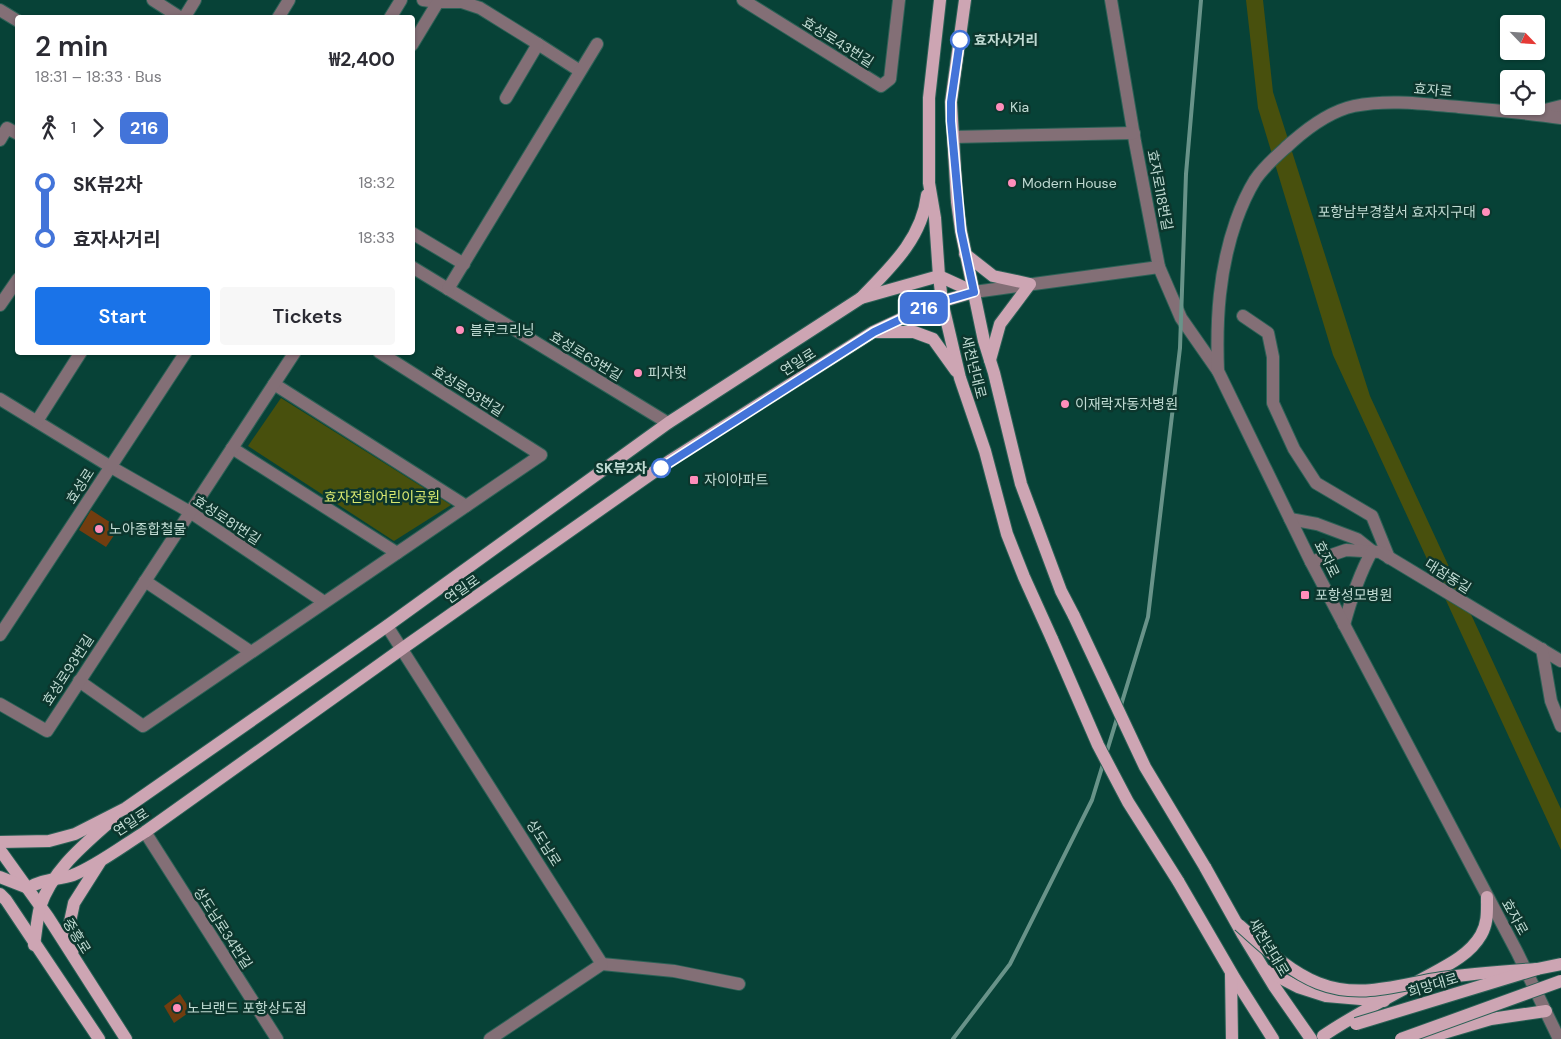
<!DOCTYPE html>
<meta charset="utf-8">
<style>
body{margin:0;font-family:"DM Sans","Noto Sans KR",sans-serif;background:#f7f7f7;color:#2b2b33;height:100vh;display:flex;flex-direction:column;font-size:19px;white-space:nowrap}
*{box-sizing:border-box;margin:0}
p{font-size:16px;color:#7c7c81}
.icon{flex:none;width:28px;height:28px;fill:none;stroke:currentColor;stroke-width:2;stroke-linecap:round;stroke-linejoin:round}
.map{position:relative;flex:1;overflow:hidden}
.sheet{position:absolute;left:15px;top:15px;width:400px;height:340px;display:flex;flex-direction:column;background:#fff;border-radius:5px;box-shadow:0 1px 4px #0004}
.sheet>*{flex:none}
.badge{padding:0 10px;border-radius:8px;font-size:18px;line-height:32px}
.needle{width:32px;rotate:115deg}
.tools{position:absolute;left:1500px;top:15px;display:grid;gap:10px}
.tools a{display:grid;place-items:center;width:45px;height:45px;border-radius:5px;background:#fff;box-shadow:0 1px 4px #0004;font-size:25px}
.map>.badge{position:absolute;translate:-50% -50%;box-shadow:0 0 0 2px #fff}
.legs{display:flex;align-items:center;gap:8px;height:55px;padding:0 20px;font-size:16px}
.legs p{margin-inline-start:auto}
.summary{display:flex;align-items:center;justify-content:space-between;height:85px;padding:0 20px}
h1{font-size:28px;font-weight:600;line-height:38px}
.button{display:flex;gap:10px;margin-top:auto;padding:10px 20px}
.button a{flex:1;height:58px;border-radius:5px;background:#1a73e8;color:#fff;font-size:20px;font-weight:600;line-height:58px;text-align:center}
.button a+a{background:#f7f7f7;color:#2b2b33}
ul{padding:0 20px;list-style:none}
li{display:flex;align-items:center;gap:18px;height:55px;font-size:19px}
li i{display:grid;place-items:center;width:8px;height:100%;margin:0 6px;background:currentColor}
li i::after{content:'';width:12px;height:12px;margin:-6px;border:4px solid;border-radius:50%;background:#fff}
li p{margin-inline-start:auto}
li:first-child i{background:linear-gradient(#0000 50%,currentColor 0)}
li:last-child i{background:linear-gradient(currentColor 50%,#0000 0)}
.map>svg:first-child{display:block}
</style>
<div class="map">
<svg width="1561" height="1039" viewBox="0 0 1561 1039">
<rect width="100%" height="100%" fill="#074237"/>
<g fill="#48500d">
<path d="M1246 0H1263L1273 92 1370 396 1561 809V850L1333 355 1258 108Z"/>
<path d="M281 398 451 505 394 541 248 446Z"/>
</g>
<g fill="#723d0f">
<path d="M91 510 119 528 106 547 79 530Z"/>
<path d="M180 994 191 1011 174 1023 164 1006Z"/>
</g>
<g fill="none" stroke-linecap="round" stroke-linejoin="round">
<g stroke="#2c6156" stroke-width="14">
<g id="minor">
<path d="M153 0 181 18"/>
<path d="M423 0 438 2"/>
<path d="M743 0 881 86 890 79 899 0"/>
<path d="M1111 0 1135 142 1159 267 1181 318 1218 371"/>
<path d="M0 10 18 21"/>
<path d="M184 18 195 0"/>
<path d="M278 18 289 0"/>
<path d="M390 18 401 0"/>
<path d="M538 44 580 71"/>
<path d="M412 45 438 2H462L480 8 538 44 506 98"/>
<path d="M1537 112 1561 106"/>
<path d="M953 137 1134 133"/>
<path d="M0 140 7 128 18 134"/>
<path d="M412 233 464 264"/>
<path d="M412 267 668 423"/>
<path d="M448 289 597 44"/>
<path d="M974 292 1159 267"/>
<path d="M0 305 18 279"/>
<path d="M1243 316 1268 333 1273 357V403L1294 449 1316 483 1372 516 1389 558"/>
<path d="M274 384 466 506"/>
<path d="M0 399 111 467 190 512 324 602"/>
<path d="M37 421 81 352"/>
<path d="M232 448 397 553"/>
<path d="M1290 519 1317 524 1357 539 1372 551"/>
<path d="M1311 562 1346 550 1380 552 1561 661"/>
<path d="M145 581 251 652"/>
<path d="M1344 625C1351 599 1359 575 1372 551"/>
<path d="M387 626 602 964"/>
<path d="M0 635 186 352"/>
<path d="M1542 649 1551 701 1561 726"/>
<path d="M79 681 143 726 541 455 379 352"/>
<path d="M0 704 47 731 295 352"/>
<path d="M145 832 277 1039"/>
<path d="M602 964 674 971 739 984"/>
<path d="M490 1039 602 964"/>
<path d="M1559 1039 1517 952 1311 562 1218 371C1216 319 1219 270 1236 221 1241 207 1247 193 1255 180 1265 165 1279 154 1292 142 1309 127 1331 111 1354 106 1389 99 1424 104 1459 107 1493 110 1527 113 1561 118"/>
</g>
</g>
<g stroke="#2c6156" stroke-width="14">
<g id="major">
<path d="M940 0 929 98V183L935 218 939 276 942 301 960 378 985 451 1007 534 1024 577 1052 639"/>
<path d="M965 0 951 102 957 202 961 231 984 341 994 373 1021 484 1061 591 1074 616"/>
<path d="M965 254 993 276 1030 284 1000 324 990 360"/>
<path d="M861 298C890 268 922 239 927 195"/>
<path d="M876 332H914L933 339 956 371"/>
<path d="M0 842 49 841 75 834 126 808 387 626 668 423 861 298 939 276 974 292"/>
<path d="M0 850 48 917 126 1039"/>
<path d="M1205 867 1243 935 1274 986 1311 1039"/>
<path d="M0 877 28 888C42 879 58 880 73 875 95 867 124 845 145 832L403 648 671 460 873 332 933 304 974 292"/>
<path d="M1178 881 1235 979 1273 1039"/>
<path d="M0 894 6 900 99 1039"/>
<path d="M34 945C36 933 37 919 40 907 52 870 85 844 113 819"/>
<path d="M73 950 68 931 74 903 100 862"/>
<path d="M1267 971 1298 987 1326 996 1384 1001"/>
<path d="M1231 974 1232 1039"/>
<path d="M1323 1036C1355 1014 1390 997 1424 978 1444 967 1469 956 1481 935 1488 923 1487 911 1487 897"/>
<path d="M1423 1039 1491 1019 1546 1011"/>
</g>
</g>
<use href="#minor" stroke="#836f76" stroke-width="12"/>
<use href="#major" stroke="#cda5b3" stroke-width="12"/>
<path stroke="#689389" stroke-width="4" d="M953 1039 1010 964 1092 800 1148 617 1180 348 1186 174 1201 0"/>
<g stroke="#2c6156" stroke-width="14" stroke-linecap="butt">
<g id="major-bridge">
<path d="M1074 616 1145 767 1205 867"/>
<path d="M1052 639 1098 745 1128 802 1178 881"/>
<path d="M1239 925C1263 946 1288 971 1318 983 1361 1000 1400 984 1442 978 1474 973 1505 971 1537 969"/>
<path d="M1356 1024 1537 969 1561 964"/>
<path d="M1401 1039 1561 981"/>
</g>
</g>
<use href="#major-bridge" stroke="#cda5b3" stroke-width="12"/>
</g>
<g fill="none" stroke-linecap="round" stroke-linejoin="round">
<g stroke="#fff" stroke-width="11">
<path id="line-1" d="M661 468 874 332 933 304 974 292 961 231 951 121V102L960 40"/>
</g>
<use href="#line-1" stroke="#4374d9" stroke-width="8"/>
</g>
<g fill="#fff" stroke="#4374d9" stroke-width="2.5">
<circle cx="960" cy="40" r="9"/>
<circle cx="661" cy="468" r="9"/>
</g>
<g fill="#ff8ebb" stroke="#0c362d" stroke-width="2">
<circle cx="1000" cy="107" r="5"/>
<circle cx="1012" cy="183" r="5"/>
<circle cx="1486" cy="212" r="5"/>
<circle cx="460" cy="330" r="5"/>
<circle cx="638" cy="373" r="5"/>
<circle cx="1065" cy="404" r="5"/>
<rect x="689" y="475" width="10" height="10" rx="2.5"/>
<circle cx="99" cy="529" r="5"/>
<rect x="1300" y="590" width="10" height="10" rx="2.5"/>
<circle cx="177" cy="1008" r="5"/>
</g>
<g text-anchor="middle" stroke-width="5" stroke-linejoin="round" paint-order="stroke">
<g font-size="14" font-weight="bold" fill="#c0dbd3" stroke="#0c362d" text-anchor="start">
<text x="974" y="45">효자사거리</text>
<text x="647" y="473" text-anchor="end">SK뷰2차</text>
</g>
<g font-size="14" fill="#c0dbd3" stroke="#0c362d">
<text transform="translate(838 42) rotate(32)" y="5">효성로43번길</text>
<text transform="translate(1433 90) rotate(5)" y="5">효자로</text>
<text transform="translate(1160 190) rotate(79)" y="5">효자로118번길</text>
<text transform="translate(586 356) rotate(31)" y="5">효성로63번길</text>
<text transform="translate(798 362) rotate(-32)" y="5">연일로</text>
<text transform="translate(974 367) rotate(76)" y="5">새천년대로</text>
<text transform="translate(468 391) rotate(32)" y="5">효성로93번길</text>
<text transform="translate(80 486) rotate(-57)" y="5">효성로</text>
<text transform="translate(227 520) rotate(33)" y="5">효성로81번길</text>
<text transform="translate(1327 559) rotate(64)" y="5">효자로</text>
<text transform="translate(1448 576) rotate(32)" y="5">대잠동길</text>
<text transform="translate(462 589) rotate(-35)" y="5">연일로</text>
<text transform="translate(68 670) rotate(-57)" y="5">효성로93번길</text>
<text transform="translate(131 822) rotate(-33)" y="5">연일로</text>
<text transform="translate(544 843) rotate(58)" y="5">상도남로</text>
<text transform="translate(1515 917) rotate(61)" y="5">효자로</text>
<text transform="translate(223 928) rotate(57)" y="5">상도남로34번길</text>
<text transform="translate(77 936) rotate(58)" y="5">중흥로</text>
<text transform="translate(1269 947) rotate(59)" y="5">새천년대로</text>
<text transform="translate(1433 985) rotate(-17)" y="5">희망대로</text>
</g>
<g font-size="14" fill="#c0dbd3" stroke="#0c362d" text-anchor="start">
<text x="1010" y="112">Kia</text>
<text x="1022" y="188">Modern House</text>
<text x="1476" y="217" text-anchor="end">포항남부경찰서 효자지구대</text>
<text x="470" y="335">블루크리닝</text>
<text x="648" y="378">피자헛</text>
<text x="1075" y="409">이재락자동차병원</text>
<text x="704" y="485">자이아파트</text>
<text x="109" y="534">노아종합철물</text>
<text x="1315" y="600">포항성모병원</text>
<text x="187" y="1013">노브랜드 포항상도점</text>
</g>
<g font-size="14" fill="#d7e76f" stroke="#0c362d">
<text x="382" y="502">효자전희어린이공원</text>
</g>
</g>
</svg>
<div class="tools">
<a><svg class="needle" viewBox="-14 -14 28 28"><path d="M0-13l5 13h-10z" fill="#e53935"/><path d="M0 13l5-13h-10z" fill="#7c7c81"/></svg></a>
<a><svg class="icon" aria-label="locate" viewBox="0 0 24 24"><circle cx="12" cy="12" r="6"/><path d="M12 2v4M12 18v4M2 12h4M18 12h4"/></svg></a>
</div>
<b class="badge" style="left:924px;top:308px;background:#4374d9;color:#fff">216</b>
<section class="sheet">
<div class="summary"><div><h1>2 min</h1><p>18:31 – 18:33 · Bus</p></div><b>₩2,400</b></div>
<div class="legs"><svg class="icon" aria-label="walk" viewBox="0 0 24 24"><circle cx="13" cy="4" r="2"/><path d="M13 8l-2 6 4 7M11 14l-3 7M7 12l3-4h3l4 4"/></svg>1<svg class="icon" aria-label="forward" viewBox="0 0 24 24"><path d="M9 5l7 7-7 7"/></svg><b class="badge" style="background:#4374d9;color:#fff">216</b></div>
<ul>
<li><i style="color:#4374d9"></i><b>SK뷰2차</b><p>18:32</p></li>
<li><i style="color:#4374d9"></i><b>효자사거리</b><p>18:33</p></li>
</ul>
<div class="button"><a>Start</a><a>Tickets</a></div>
</section>
</div>
